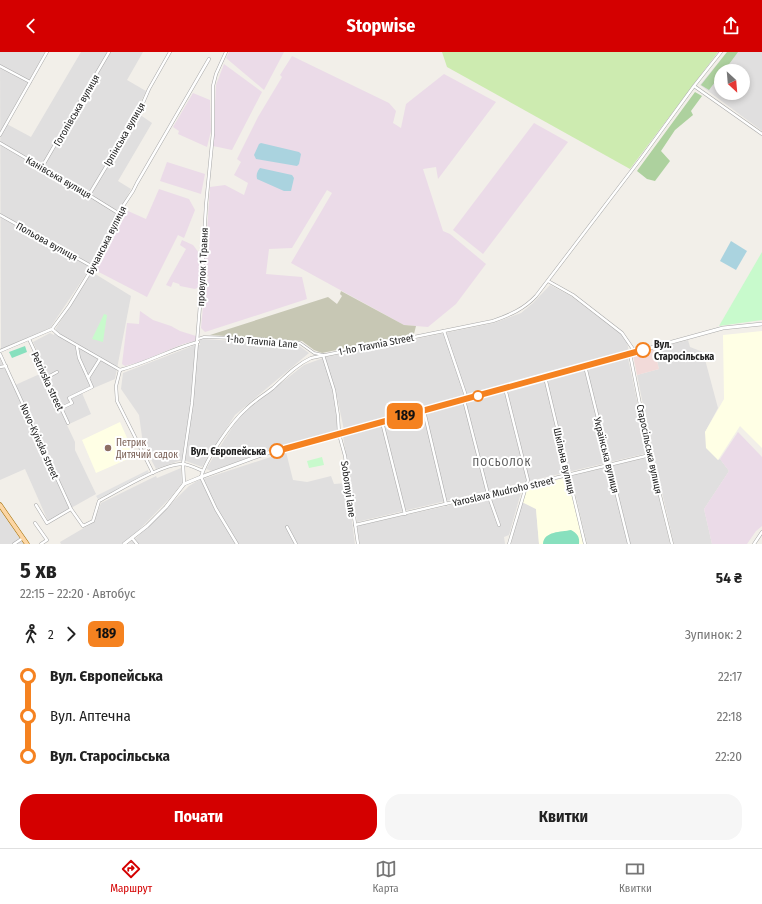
<!DOCTYPE html>
<html lang="uk">
<meta charset="utf-8">
<style>
body{margin:0;font-family:"Fira Sans Condensed",sans-serif;background:#f6f6f6;color:#222;height:100vh;display:flex;flex-direction:column;font-size:15px;white-space:nowrap}
*{box-sizing:border-box;margin:0}
p{font-size:13px;color:#767676}
.icon{flex:none;width:22px;height:22px;fill:none;stroke:currentColor;stroke-width:2;stroke-linecap:round;stroke-linejoin:round}
.map{position:relative;height:492px;overflow:hidden}
.side{display:flex;flex-direction:column;background:#fff;flex:1}
.side>*{flex:none}
.badge{padding:0 8px;border-radius:6px;font-size:14px;line-height:26px}
.needle{width:26px;rotate:154deg}
.tools{position:absolute;left:714px;top:12px;display:grid;gap:8px}
.tools a{display:grid;place-items:center;width:36px;height:36px;border-radius:50%;background:#fff;box-shadow:0 2px 6px #0003;font-size:20px}
.map>.badge{position:absolute;translate:-50% -50%;box-shadow:0 0 0 2px #fff}
.legs{display:flex;align-items:center;gap:6px;height:44px;padding:0 20px;font-size:13px}
.legs p{margin-inline-start:auto}
.headline{display:flex;align-items:center;justify-content:space-between;height:68px;padding:0 20px}
h1{font-size:22px;font-weight:700;line-height:30px}
.action{display:flex;gap:8px;margin-top:auto;padding:8px 20px}
.action a{flex:1;height:46px;border-radius:16px;background:#d40000;color:#fff;font-size:16px;font-weight:700;line-height:46px;text-align:center}
.action a+a{background:#f6f6f6;color:#222}
ul{padding:0 20px;list-style:none}
li{display:flex;align-items:center;gap:14px;height:40px;font-size:15px}
li i{display:grid;place-items:center;width:6px;height:100%;margin:0 5px;background:currentColor}
li i::after{content:'';width:10px;height:10px;margin:-5px;border:3px solid;border-radius:50%;background:#fff}
li p{margin-inline-start:auto}
li:first-child i{background:linear-gradient(#0000 50%,currentColor 0)}
li:last-child i{background:linear-gradient(currentColor 50%,#0000 0)}
header{display:flex;justify-content:space-between;align-items:center;height:52px;padding:0 20px;background:#d40000;color:#fff;font-size:18px;font-weight:700}
.dock{display:flex;justify-content:space-around;align-items:center;height:56px;border-top:1px solid #e0e0e0;background:#fff;font-size:11px;color:#767676}
.dock a{display:grid;justify-items:center;gap:2px}
.dock .selected{color:#d40000}
.map>svg:first-child{display:block}
</style>
<header><svg class="icon" aria-label="back" viewBox="0 0 24 24"><path d="M15 5l-7 7 7 7"/></svg>Stopwise<svg class="icon" aria-label="share" viewBox="0 0 24 24"><path d="M12 15V3M7 8l5-5 5 5M5 13v7h14v-7"/></svg></header>
<div class="map">
<svg width="762" height="492" viewBox="0 0 762 492">
<rect width="100%" height="100%" fill="#f2efe9"/>
<g fill="#e0dfdf" fill-rule="evenodd">
<path d="M0 0H45L5 71 31 85 81 0H143L127 28 146 39 136 60 152 71 118 129 131 137 93 212 50 276 1 297Z"/>
<path d="M727 0H762V79L700 33ZM721 19H743V41H721Z"/>
<path d="M92 220 131 244 115 327 82 341 91 362 67 373 75 390V398L96 442 48 469 25 417 0 428V307L13 334 42 321 44 324 48 323 33 290 50 281 54 283 56 276Z"/>
<path d="M550 233 571 244 621 282 627 290 629 300 344 378 337 345H334L338 379 283 393 212 419 206 417 235 371 243 361 304 313 326 305 494 271 521 261 533 251Z"/>
<path d="M204 287 298 293 309 301 235 363 202 415 186 409H179L156 417 143 392 139 363 121 337 123 321 195 293H200V288Z"/>
<path d="M688 288 690 295 703 300 718 356 705 380 718 408 720 407 729 419 704 457 712 492H674L653 402 637 323 659 317 654 297Z"/>
<path d="M628 306 648 401 357 470 343 384Z"/>
<path d="M286 400 293 428 307 430 331 424 334 432 347 431 355 492H128L136 486 189 434 197 429Z"/>
<path d="M649 405 670 492H587L571 424Z"/>
<path d="M181 416 182 431 170 446 135 482 122 492H61L60 490 94 470 101 451 156 424 157 426Z"/>
<path d="M522 437 509 483 504 485 505 492H360L357 474Z"/>
<path d="M522 450 536 457 539 492H511Z"/>
<path d="M0 458 24 492H0Z"/>
</g>
<path fill="#f2dad9" d="M654 297 659 317 637 323 633 303Z"/>
<g fill="#ebdbe8">
<path d="M229 0H284L264 38 226 6Z"/>
<path d="M292 4 389 51 396 59 393 71 401 76 406 52 444 22 496 50 438 127 436 115 423 117 443 179 450 182 486 212 456 252 428 275 404 273 291 211 332 141 327 138 292 196 269 197 266 222 302 225 307 247 205 280 201 276 205 233 209 225 204 223 210 135 225 133 244 143 248 131 234 123 241 110 237 107 258 65 282 25 280 23Z"/>
<path d="M224 12 262 40 232 98 213 94 216 33Z"/>
<path d="M193 41 210 48 211 79 207 95 178 82 179 79 173 75Z"/>
<path d="M534 71 568 90 483 202 453 178Z"/>
<path d="M167 110 205 122 201 142 160 129Z"/>
<path d="M159 137 189 147 195 158 184 186 178 183 147 245 93 217 128 159 146 167Z"/>
<path d="M182 188 193 193 199 201 200 210 199 235 195 237 180 234 179 232 173 230 171 235 166 233 186 197 180 193Z"/>
<path d="M140 259 153 268 171 274 180 279 196 284 195 289 183 292 140 310 125 314 122 312 127 271 139 272Z"/>
<path d="M738 380 762 405V474L756 479 747 492H712L704 457 729 419 720 407Z"/>
</g>
<g fill="#ffffe5">
<path d="M762 279V396L740 374 718 408 706 396 705 380 724 347 723 283Z"/>
<path d="M120 370 135 404 96 421 82 388Z"/>
<path d="M565 426 568 428 584 492H539L536 457 522 450 528 435Z"/>
</g>
<path fill="#c7c7b4" d="M341 239 404 273 416 274 414 282 322 301 314 298 302 289 210 283 328 245 337 252 342 244 340 242Z"/>
<path fill="#cdebb0" d="M442 0H718L630 117 447 15Z"/>
<g fill="#add19e">
<path d="M727 0H738L724 19H721V22L709 38 701 33Z"/>
<path d="M695 40 702 44 691 59 693 63 675 78 661 99 670 109 655 129 647 127 637 119Z"/>
</g>
<g fill="#c8facc">
<path d="M762 200V268L719 274Z"/>
<path d="M104 262 107 263 103 290 92 287Z"/>
<path d="M322 405 324 413 309 416 307 409Z"/>
</g>
<g fill="#88e0be">
<path d="M25 294 27 300 12 306 9 300Z"/>
<path d="M571 478C577 481 580 485 579 492H543C544 479 561 480 571 478Z"/>
</g>
<path fill="#e2e2e2" d="M148 418 149 422 98 447 96 444Z"/>
<g fill="#aad3df">
<path d="M261 91 299 100 301 102 299 112 297 114 256 107 254 103 259 92Z"/>
<path d="M260 116 292 123 294 126 291 139H284L257 127C256 123 257 119 260 116Z"/>
<path d="M731 189 747 199 736 218 720 209Z"/>
</g>
<g fill="none" stroke-linecap="round" stroke-linejoin="round">
<g stroke="#a9a9a9" stroke-width="3">
<path id="pedestrian" d="M198 287 204 285 261 287 300 291 314 301 323 303"/>
</g>
<g stroke="#a9a9a9" stroke-width="3.5">
<g id="minor">
<path d="M0 14 30 30"/>
<path d="M694 34 762 82"/>
<path d="M0 83 47 0"/>
<path d="M0 91 89 143 118 161"/>
<path d="M42 115 109 0"/>
<path d="M89 143 139 60 149 37 170 0"/>
<path d="M0 163 93 215"/>
<path d="M548 229 573 243 622 281 635 300 630 302 650 403 672 492"/>
<path d="M52 277 59 283 120 318C147 311 171 297 198 290"/>
<path d="M444 279 467 347"/>
<path d="M29 287 68 371"/>
<path d="M77 295 79 306 88 326 100 307"/>
<path d="M0 299 52 277 69 254 93 215 104 195 115 166 133 139 137 131 209 7"/>
<path d="M0 302 71 457 83 474 93 469 99 449C118 439 162 412 182 412 188 412 196 416 203 419"/>
<path d="M323 303 334 338 338 364 339 382 345 404 358 492"/>
<path d="M585 314 629 492"/>
<path d="M0 315 6 314"/>
<path d="M120 318 116 334 117 349 153 421"/>
<path d="M545 325 585 492"/>
<path d="M46 326 57 320"/>
<path d="M505 336 528 428 509 492"/>
<path d="M464 348 488 442 499 473"/>
<path d="M61 356 72 351 69 346 92 335 88 326"/>
<path d="M424 359 446 452"/>
<path d="M382 370 405 462"/>
<path d="M184 432 183 412 192 351 201 241 206 153 213 81V34L216 22 226 0"/>
<path d="M36 453 47 471 71 457"/>
<path d="M35 471 47 488 41 492"/>
<path d="M355 473 526 433 650 403"/>
<path d="M287 475 296 492"/>
<path d="M132 486 137 492"/>
<path d="M14 492 23 486"/>
<path d="M237 492 216 457 201 425C206 407 232 369 246 357 254 349 264 343 273 336 285 325 296 313 311 306L493 269C510 263 524 257 536 244L642 105 694 34 721 0"/>
<path d="M754 492 762 480"/>
</g>
</g>
<g stroke="#a9a9a9" stroke-width="4">
<path id="tertiary" d="M124 492 147 474 166 455 184 432 201 425 264 402 723 276 762 272"/>
</g>
<g stroke="#a06b00" stroke-width="5">
<path id="primary" d="M0 453 27 492"/>
</g>
<use href="#pedestrian" stroke="#fff" stroke-width="2"/>
<use href="#minor" stroke="#fff" stroke-width="2.5"/>
<use href="#tertiary" stroke="#fff" stroke-width="3"/>
<use href="#primary" stroke="#fcd6a4" stroke-width="4"/>
</g>
<g fill="none" stroke-linecap="round" stroke-linejoin="round">
<g stroke="#fff" stroke-width="9">
<path id="line-1" d="M277 399 643 298"/>
</g>
<use href="#line-1" stroke="#f58220" stroke-width="6"/>
</g>
<g fill="#fff" stroke="#f58220" stroke-width="2">
<circle cx="643" cy="298" r="7"/>
<circle cx="478" cy="344" r="5"/>
<circle cx="277" cy="399" r="7"/>
</g>
<circle fill="#8d6e63" stroke="#fff" stroke-width="1.5" cx="108" cy="396" r="4"/>
<g text-anchor="middle" stroke-width="4" stroke-linejoin="round" paint-order="stroke">
<g font-size="10" fill="#222" stroke="#fff">
<text transform="translate(76 58) rotate(-60)" y="4">Гоголівська вулиця</text>
<text transform="translate(124 82) rotate(-60)" y="4">Ірпінська вулиця</text>
<text transform="translate(59 125) rotate(30)" y="4">Канівська вулиця</text>
<text transform="translate(106 188) rotate(-63)" y="4">Бучанська вулиця</text>
<text transform="translate(47 189) rotate(29)" y="4">Польова вулиця</text>
<text transform="translate(202 215) rotate(-87)" y="4">провулок 1 Травня</text>
<text transform="translate(262 289) rotate(5)" y="4">1-ho Travnia Lane</text>
<text transform="translate(376 292) rotate(-11)" y="4">1-ho Travnia Street</text>
<text transform="translate(48 329) rotate(65)" y="4">Petrivska street</text>
<text transform="translate(40 389) rotate(66)" y="4">Novo-Kyivska street</text>
<text transform="translate(650 397) rotate(78)" y="4">Старосільська вулиця</text>
<text transform="translate(607 403) rotate(76)" y="4">Українська вулиця</text>
<text transform="translate(565 409) rotate(77)" y="4">Шкільна вулиця</text>
<text transform="translate(349 437) rotate(82)" y="4">Sobornyi lane</text>
<text transform="translate(503 439) rotate(-13)" y="4">Yaroslava Mudroho street</text>
</g>
<g font-size="10" font-weight="bold" fill="#222" stroke="#fff" text-anchor="start">
<text x="654" y="296">Вул.<tspan x="654" dy="12">Старосільська</tspan></text>
<text x="266" y="403" text-anchor="end">Вул. Європейська</text>
</g>
<g font-size="10" fill="#785e54" stroke="#fff" text-anchor="start">
<text x="116" y="394">Петрик<tspan x="116" dy="12">Дитячий садок</tspan></text>
</g>
<g font-size="11" letter-spacing="1" fill="#555" stroke="#fff">
<text x="502" y="414">ПОСЬОЛОК</text>
</g>
</g>
</svg>
<div class="tools">
<a><svg class="needle" viewBox="-14 -14 28 28"><path d="M0-13l5 13h-10z" fill="#e53935"/><path d="M0 13l5-13h-10z" fill="#767676"/></svg></a>
</div>
<b class="badge" style="left:405px;top:364px;background:#f58220;color:#111">189</b>
</div>
<section class="side">
<div class="headline"><div><h1>5 хв</h1><p>22:15 – 22:20 · Автобус</p></div><b>54 ₴</b></div>
<div class="legs"><svg class="icon" aria-label="walk" viewBox="0 0 24 24"><circle cx="13" cy="4" r="2"/><path d="M13 8l-2 6 4 7M11 14l-3 7M7 12l3-4h3l4 4"/></svg>2<svg class="icon" aria-label="forward" viewBox="0 0 24 24"><path d="M9 5l7 7-7 7"/></svg><b class="badge" style="background:#f58220;color:#111">189</b><p>Зупинок: 2</p></div>
<ul>
<li><i style="color:#f58220"></i><b>Вул. Європейська</b><p>22:17</p></li>
<li><i style="color:#f58220"></i><span>Вул. Аптечна</span><p>22:18</p></li>
<li><i style="color:#f58220"></i><b>Вул. Старосільська</b><p>22:20</p></li>
</ul>
<div class="action"><a>Почати</a><a>Квитки</a></div>
</section>
<nav class="dock">
<a class="selected"><svg class="icon" aria-label="directions" viewBox="0 0 24 24"><path d="M12 3l9 9-9 9-9-9zM9 14v-3h6M13 9l2 2-2 2"/></svg>Маршрут</a>
<a><svg class="icon" aria-label="map" viewBox="0 0 24 24"><path d="M3 6l6-2 6 2 6-2v14l-6 2-6-2-6 2zM9 4v14M15 6v14"/></svg>Карта</a>
<a><svg class="icon" aria-label="tickets" viewBox="0 0 24 24"><path d="M3 7h18v10H3zM15 7v10"/></svg>Квитки</a>
</nav>
